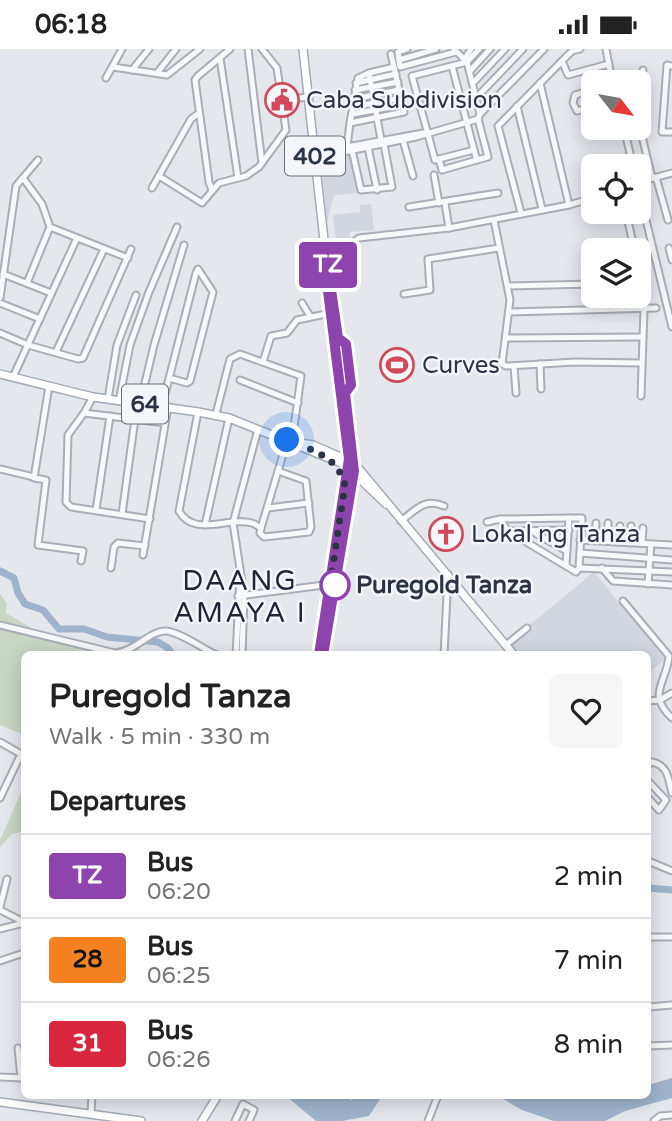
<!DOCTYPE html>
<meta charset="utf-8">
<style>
body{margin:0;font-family:"Varela Round",sans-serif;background:#f6f6f6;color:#222;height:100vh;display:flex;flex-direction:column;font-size:26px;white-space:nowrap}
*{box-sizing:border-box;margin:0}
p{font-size:23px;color:#767676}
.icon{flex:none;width:38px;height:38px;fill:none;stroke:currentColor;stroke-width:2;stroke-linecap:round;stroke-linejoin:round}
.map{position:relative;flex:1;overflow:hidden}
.drawer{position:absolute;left:21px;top:602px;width:630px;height:448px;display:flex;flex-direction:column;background:#fff;border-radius:10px;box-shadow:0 4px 18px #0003}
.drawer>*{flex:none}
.badge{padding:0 14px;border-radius:5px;font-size:24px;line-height:46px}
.needle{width:46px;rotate:121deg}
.tools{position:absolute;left:581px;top:21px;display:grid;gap:14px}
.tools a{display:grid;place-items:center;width:70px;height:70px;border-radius:10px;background:#fff;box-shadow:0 4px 18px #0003;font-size:35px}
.you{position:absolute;width:35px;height:35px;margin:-18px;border:5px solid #fff;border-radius:50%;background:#1a73e8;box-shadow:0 0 0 10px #1a73e833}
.map>.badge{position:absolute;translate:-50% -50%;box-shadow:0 0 0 4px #fff}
h2{padding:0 28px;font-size:26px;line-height:63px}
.round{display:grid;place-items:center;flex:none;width:74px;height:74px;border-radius:10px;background:#f6f6f6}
.headline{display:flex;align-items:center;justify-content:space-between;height:119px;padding:0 28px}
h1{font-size:33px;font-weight:700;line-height:52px}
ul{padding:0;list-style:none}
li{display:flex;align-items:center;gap:21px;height:84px;padding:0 28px;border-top:2px solid #e0e0e0}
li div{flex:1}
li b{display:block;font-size:26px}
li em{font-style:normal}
li .badge{min-width:77px;font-weight:700;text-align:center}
.status{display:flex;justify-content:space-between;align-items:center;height:49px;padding:0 35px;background:#fff;direction:ltr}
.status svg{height:19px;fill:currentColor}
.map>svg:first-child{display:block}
</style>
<div class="status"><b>06:18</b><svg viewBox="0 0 49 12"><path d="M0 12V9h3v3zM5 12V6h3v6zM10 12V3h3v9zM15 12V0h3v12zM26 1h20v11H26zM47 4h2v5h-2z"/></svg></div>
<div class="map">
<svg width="672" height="1072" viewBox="0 0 672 1072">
<rect width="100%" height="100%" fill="#e4e7ec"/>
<g fill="#d2d6de">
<path d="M350 103 359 144 334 146 327 173 321 110Z"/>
<path d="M371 155 374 181 350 183V191H345V194L337 195V203L331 204 330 193 336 192 333 166 360 163V156Z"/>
<path d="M594 523 665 610 648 624V606L520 605 509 593Z"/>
</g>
<g fill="#c9d6c5">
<path d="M0 545 7 555 6 564 47 588 115 604 142 596 137 605 24 606V686L0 676Z"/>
<path d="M24 737V782L12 785 0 798V791Z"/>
</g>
<g fill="#9fb4cc">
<path d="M672 1029V1049L625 1062 605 1072H554L522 1061 498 1047 594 1049 607 1047 648 1046V1036Z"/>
<path d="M286 1047H342L351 1051 357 1047H382L369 1067 342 1072H316Z"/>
</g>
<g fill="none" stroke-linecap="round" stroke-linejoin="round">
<g stroke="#9fb4cc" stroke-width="7">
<path d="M0 522 14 529 18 544 25 555 43 561 59 580H84L107 588 158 593 168 599 173 606"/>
<path d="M648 839 672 841"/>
</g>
<g stroke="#a9aeb7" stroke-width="9">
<g id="minor">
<path d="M248 0 262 114"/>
<path d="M436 0 399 11 400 18 456 3"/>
<path d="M454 0 467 13 480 65 478 70 488 108 477 111 474 101"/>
<path d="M606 0 612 33"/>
<path d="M220 9 238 129"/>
<path d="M399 11 398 3 407 0"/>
<path d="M464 11 471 0"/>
<path d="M562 12 568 26 609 15"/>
<path d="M452 17 474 101 435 111 412 27 467 13 479 0"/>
<path d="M672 17 667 16 662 83H672"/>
<path d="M113 18 167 26 200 0"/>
<path d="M132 21 149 0"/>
<path d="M643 21 640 64 642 87 652 129"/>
<path d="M470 22 490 0"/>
<path d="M157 24 176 0"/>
<path d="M369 24 394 18"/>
<path d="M106 29 122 0"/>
<path d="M356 34 396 25"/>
<path d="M473 34 505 0"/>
<path d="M540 34 569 156"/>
<path d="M355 41 398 33"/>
<path d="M593 41 575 46 573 54 577 62 593 58"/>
<path d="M477 48 523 0"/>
<path d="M354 50 399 41"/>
<path d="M282 51 308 48"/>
<path d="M517 57 542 160"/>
<path d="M353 58 402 49"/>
<path d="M352 65 403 56"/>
<path d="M480 65 544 0"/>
<path d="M350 74 358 29 369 24 381 91 384 95 392 138 361 141 352 101"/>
<path d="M624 79 633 117"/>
<path d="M403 91 413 127"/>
<path d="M347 97 350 74 404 63 391 5"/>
<path d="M368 98 377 141"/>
<path d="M314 104 423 84"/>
<path d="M315 109 416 88 478 70"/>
<path d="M439 110 442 121 477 111"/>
<path d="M434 126 439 154"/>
<path d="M159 127 202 154 219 134 246 127 259 118 286 81 277 19 262 0"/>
<path d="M656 128 668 171"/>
<path d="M23 129 42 155 50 178 27 234"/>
<path d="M639 133 672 124"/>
<path d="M152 139 191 70 199 64"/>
<path d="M212 141 209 133 195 31 198 27 230 0"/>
<path d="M639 142 672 278"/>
<path d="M445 154 449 179"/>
<path d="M409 158 498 144"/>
<path d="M626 163 632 190"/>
<path d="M521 164 498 77 562 12 572 2 580 0"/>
<path d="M494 171 510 251 502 315 506 317 575 313 642 314"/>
<path d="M50 178 128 209"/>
<path d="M669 199 672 211"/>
<path d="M327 213 333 212 345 199 359 189 449 179 569 156 593 149"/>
<path d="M3 225 51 244"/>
<path d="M508 237 593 235"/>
<path d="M639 238 644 261 641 347"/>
<path d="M404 245 430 241 428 210 499 199"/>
<path d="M0 249 16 137 38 111"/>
<path d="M0 254 40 270"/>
<path d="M302 254 310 267"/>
<path d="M509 263 656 259"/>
<path d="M0 284 28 296 78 310 83 309 131 200"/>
<path d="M506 289 643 288"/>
<path d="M56 303 104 200"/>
<path d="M263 313 271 287 287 284 297 271 331 264"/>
<path d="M540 315 541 340"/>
<path d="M514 317 516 344"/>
<path d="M13 328 77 189"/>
<path d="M240 331 298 354"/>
<path d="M49 337 34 429 46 431 38 496 83 502 81 512"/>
<path d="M93 348 84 364 68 386 66 453 71 458 150 470"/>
<path d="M108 350 117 296 136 246"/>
<path d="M119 352 130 296 149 243 177 178"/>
<path d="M140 355 154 296 184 196"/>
<path d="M162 357 196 224 198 220 213 243 190 332 187 334 169 329"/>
<path d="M198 363 179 462C194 489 229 467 252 474 255 475 258 477 261 479L260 484 264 488 309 483 311 478 306 432 278 422"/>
<path d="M84 364 165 374"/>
<path d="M216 365 230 310 240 305 301 327 292 393"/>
<path d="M0 420 34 428"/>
<path d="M268 459 309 454"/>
<path d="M96 461 110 367"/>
<path d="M122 465 135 370"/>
<path d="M569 469H582L579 519 576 523 508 482 500 470Z"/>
<path d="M401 472C417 460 424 449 444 457"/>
<path d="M487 473 500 470"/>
<path d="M205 476 229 369"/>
<path d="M261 479 287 392"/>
<path d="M509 482 569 481"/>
<path d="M535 484 567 502"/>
<path d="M580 491 672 496"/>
<path d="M595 491 596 474"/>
<path d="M607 492 608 474"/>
<path d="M618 493 620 477"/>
<path d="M631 494V477"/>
<path d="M642 494 643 479"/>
<path d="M580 504 672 511"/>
<path d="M143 506 168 358"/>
<path d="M566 516 569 469"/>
<path d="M111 519 114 498 118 494 145 497"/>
<path d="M579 519 672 523"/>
<path d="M602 519 613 532 672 536"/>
<path d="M648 535 651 495"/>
<path d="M238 547 332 535"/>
<path d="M623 552 669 607C667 633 646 645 672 669"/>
<path d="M0 576 115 604C134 603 151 581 166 582 180 583 203 600 217 606"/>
<path d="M506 596 527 579"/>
<path d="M236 606 240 528"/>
<path d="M242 606 244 546 233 474 258 380"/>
<path d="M444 606 448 525"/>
<path d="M648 652 660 651 672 644"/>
<path d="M0 693 21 705 0 749"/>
<path d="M648 716 652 713C669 717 668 730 672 744"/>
<path d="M648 732 666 751 659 761 648 749"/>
<path d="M648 812 672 822"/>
<path d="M0 858 7 830"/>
<path d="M0 861 24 873"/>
<path d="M0 880 24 874"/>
<path d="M648 888H672"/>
<path d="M0 912 24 904"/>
<path d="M648 958 672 956"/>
<path d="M648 997 672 996"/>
<path d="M18 999 21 1029"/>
<path d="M0 1028 24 1029"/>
<path d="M91 1065 92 1046"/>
<path d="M235 1072 243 1055 254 1061 249 1072"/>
<path d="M428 1072 437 1049"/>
<path d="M654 1072 660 1067 672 1066"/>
</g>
</g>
<g stroke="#a3abb8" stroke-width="10">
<g id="major">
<path d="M303 0 324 191 354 414 323 606"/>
<path d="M0 325 93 348 198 363 229 369 344 415 386 455"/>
<path d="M300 394 313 396 354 414 514 606"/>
<path d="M327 549 349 410 338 328"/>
<path d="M0 1053 141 1072"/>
<path d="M202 1072 218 1046"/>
</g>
</g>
<use href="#minor" stroke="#f7f8fa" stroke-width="5"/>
<use href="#major" stroke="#fff" stroke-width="7"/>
</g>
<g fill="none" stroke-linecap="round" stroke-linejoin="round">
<g stroke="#fff" stroke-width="16">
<path id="line" d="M319 606 349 410 326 226 327 213 338 289 346 295 351 336 345 344 354 422 323 606"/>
</g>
<use href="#line" stroke="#8e44ad" stroke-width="10"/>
<path stroke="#2b3445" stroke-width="7" stroke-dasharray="0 12.6" d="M287 391C314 402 337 407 345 436L330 536H335"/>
</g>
<defs>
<g id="civic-ring" transform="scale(1.75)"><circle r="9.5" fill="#f4f6f9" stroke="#d1495b" stroke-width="1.5"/><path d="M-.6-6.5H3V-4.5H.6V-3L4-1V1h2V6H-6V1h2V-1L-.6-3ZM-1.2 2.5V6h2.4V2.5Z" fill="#d1495b"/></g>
<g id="stadium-ring" transform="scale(1.75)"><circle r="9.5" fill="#f4f6f9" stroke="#d1495b" stroke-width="1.5"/><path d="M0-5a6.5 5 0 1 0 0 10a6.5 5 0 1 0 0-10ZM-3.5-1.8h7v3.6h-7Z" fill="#d1495b"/></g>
<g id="church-ring" transform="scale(1.75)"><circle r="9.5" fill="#f4f6f9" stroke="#d1495b" stroke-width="1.5"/><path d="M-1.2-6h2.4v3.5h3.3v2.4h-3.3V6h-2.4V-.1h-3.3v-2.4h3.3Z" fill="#d1495b"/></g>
</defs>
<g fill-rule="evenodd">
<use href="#civic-ring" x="282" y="51"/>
<use href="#stadium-ring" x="397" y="316"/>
<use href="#church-ring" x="446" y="485"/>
</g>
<circle fill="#fff" stroke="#8e44ad" stroke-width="3.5" cx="335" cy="536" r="14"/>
<g text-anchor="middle" stroke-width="5" stroke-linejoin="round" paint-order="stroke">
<g fill="#f4f6f9" stroke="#676e7b" stroke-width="2">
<rect x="285" y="87.5" width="60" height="39" rx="5"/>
<rect x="122" y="335.5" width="46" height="39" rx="5"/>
</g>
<g font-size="23" font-weight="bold" fill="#2b3445">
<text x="315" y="115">402</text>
<text x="145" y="363">64</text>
</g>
<g font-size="24" fill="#2b3445" stroke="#f4f6f9" text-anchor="start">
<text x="306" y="59">Caba Subdivision</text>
<text x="422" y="324">Curves</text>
<text x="471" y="493">Lokal ng Tanza</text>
</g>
<g font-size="24" font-weight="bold" fill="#2b3445" stroke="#f4f6f9" text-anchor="start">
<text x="356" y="544">Puregold Tanza</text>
</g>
<g font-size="28" letter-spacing="2" fill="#1d2536" stroke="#f4f6f9">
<text x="240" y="541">DAANG<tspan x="240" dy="32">AMAYA I</tspan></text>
</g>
</g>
</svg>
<div class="tools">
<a><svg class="needle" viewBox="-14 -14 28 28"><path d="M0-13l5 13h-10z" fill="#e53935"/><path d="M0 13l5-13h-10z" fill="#767676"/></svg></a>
<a><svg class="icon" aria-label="locate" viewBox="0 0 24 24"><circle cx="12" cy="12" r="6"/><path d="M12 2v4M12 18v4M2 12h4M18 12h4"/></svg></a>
<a><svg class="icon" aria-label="layers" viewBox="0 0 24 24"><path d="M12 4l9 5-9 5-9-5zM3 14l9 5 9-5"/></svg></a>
</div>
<div class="you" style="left:287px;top:391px"></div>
<b class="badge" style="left:328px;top:216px;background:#8e44ad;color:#fff">TZ</b>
<section class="drawer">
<div class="headline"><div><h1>Puregold Tanza</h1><p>Walk · 5 min · 330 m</p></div><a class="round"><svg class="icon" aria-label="heart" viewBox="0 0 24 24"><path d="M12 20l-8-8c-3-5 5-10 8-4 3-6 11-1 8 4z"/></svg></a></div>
<h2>Departures</h2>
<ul>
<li><span class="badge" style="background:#8e44ad;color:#fff">TZ</span><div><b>Bus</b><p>06:20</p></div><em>2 min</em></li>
<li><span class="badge" style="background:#f58220;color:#111">28</span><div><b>Bus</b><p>06:25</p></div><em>7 min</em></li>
<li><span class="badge" style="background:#d7263d;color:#fff">31</span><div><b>Bus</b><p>06:26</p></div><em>8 min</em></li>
</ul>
</section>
</div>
